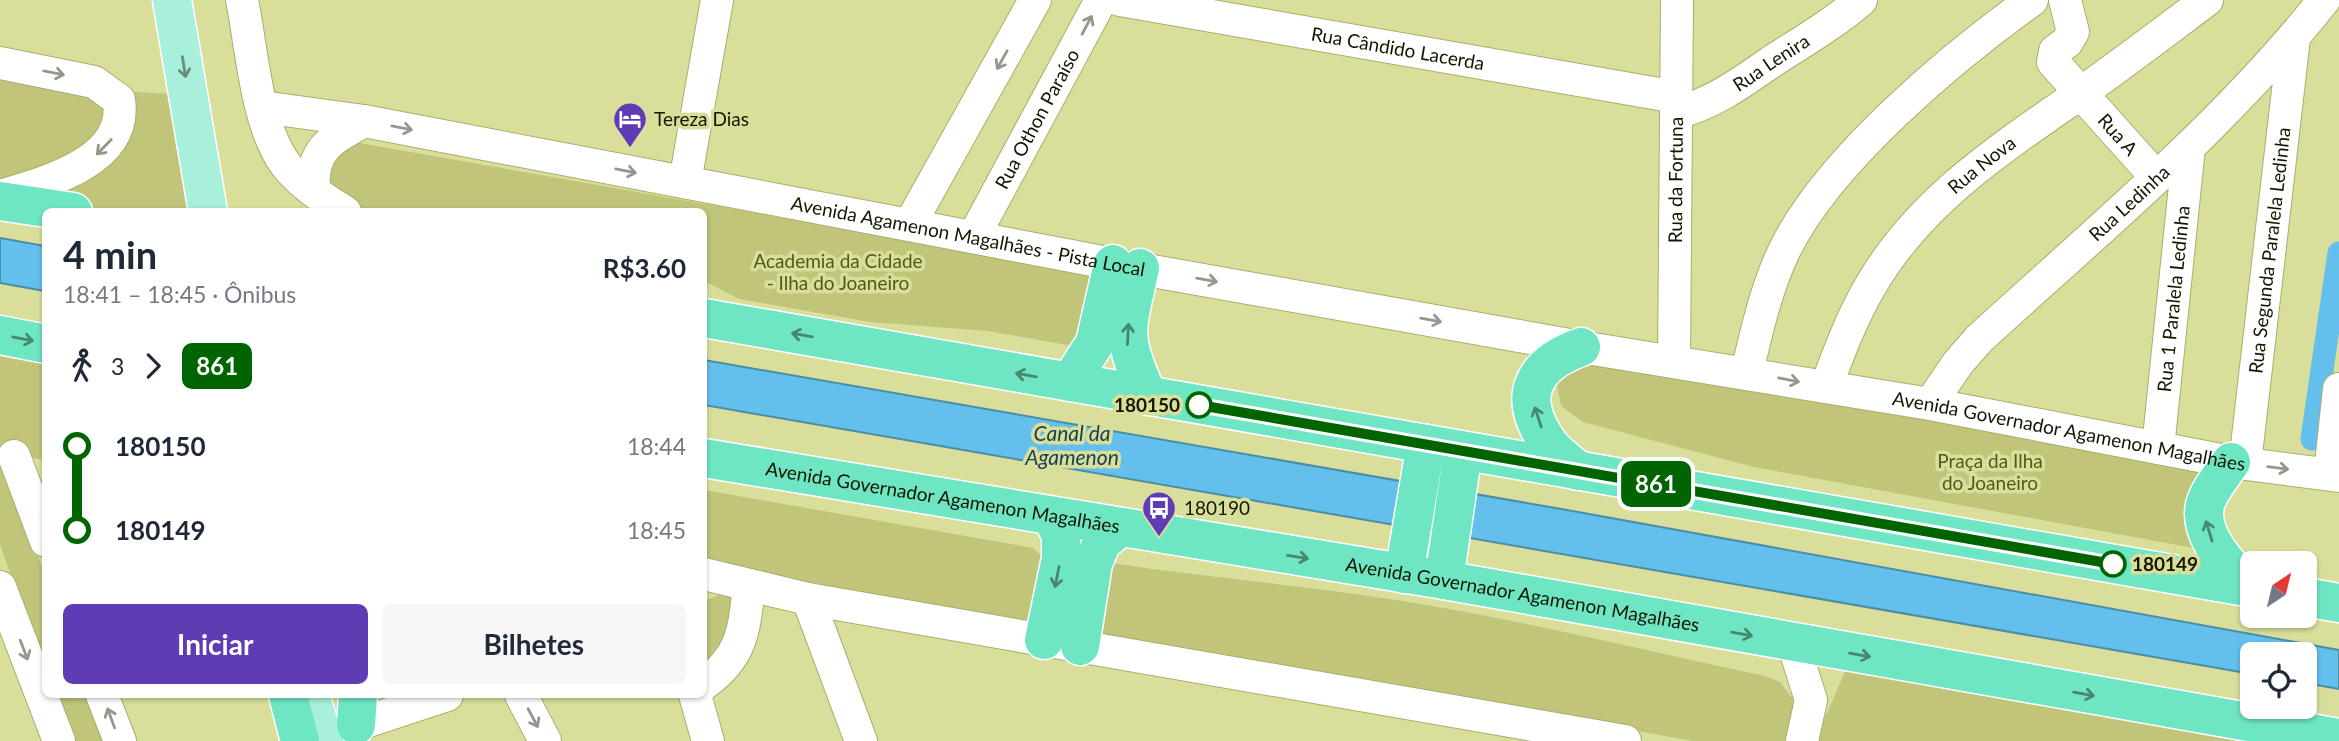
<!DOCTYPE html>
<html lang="pt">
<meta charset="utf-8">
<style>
body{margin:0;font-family:Lato,sans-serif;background:#f6f6f7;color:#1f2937;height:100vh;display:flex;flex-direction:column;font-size:26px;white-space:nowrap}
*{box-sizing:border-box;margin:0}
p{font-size:23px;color:#747a83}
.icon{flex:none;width:38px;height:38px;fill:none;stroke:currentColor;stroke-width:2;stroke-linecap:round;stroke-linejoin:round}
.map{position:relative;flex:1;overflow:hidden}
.sheet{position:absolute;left:42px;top:208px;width:665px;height:490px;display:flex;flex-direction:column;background:#fff;border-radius:10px;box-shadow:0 2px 5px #0004}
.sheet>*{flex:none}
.badge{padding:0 14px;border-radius:10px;font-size:24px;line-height:46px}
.needle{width:46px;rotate:35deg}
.fabs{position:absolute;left:2240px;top:551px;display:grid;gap:14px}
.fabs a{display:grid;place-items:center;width:77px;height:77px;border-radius:10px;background:#fff;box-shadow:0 2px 5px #0004;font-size:35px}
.map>.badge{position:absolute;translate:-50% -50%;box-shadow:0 0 0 4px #fff}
.legs{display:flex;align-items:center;gap:10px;height:77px;padding:0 21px;font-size:23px}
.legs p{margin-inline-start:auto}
.overview{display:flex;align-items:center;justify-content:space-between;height:119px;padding:0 21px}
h1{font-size:38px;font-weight:700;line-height:52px}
.action{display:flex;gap:14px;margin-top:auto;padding:14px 21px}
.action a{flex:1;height:80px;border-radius:10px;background:#603cb4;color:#fff;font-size:28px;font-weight:700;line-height:80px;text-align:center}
.action a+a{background:#f6f6f7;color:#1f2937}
ul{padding:0 21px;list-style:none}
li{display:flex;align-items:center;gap:24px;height:84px;font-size:26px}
li i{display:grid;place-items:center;width:10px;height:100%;margin:0 9px;background:currentColor}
li i::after{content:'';width:18px;height:18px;margin:-9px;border:5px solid;border-radius:50%;background:#fff}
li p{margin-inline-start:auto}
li:first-child i{background:linear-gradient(#0000 50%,currentColor 0)}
li:last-child i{background:linear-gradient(currentColor 50%,#0000 0)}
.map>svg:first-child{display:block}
</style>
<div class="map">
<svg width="2339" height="741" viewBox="0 0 2339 741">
<rect width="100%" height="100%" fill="#d9df9b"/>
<g fill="#c0c57a">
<path d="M0 71 77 89 173 94 201 212H73L0 201Z"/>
<path d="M354 142 1080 270 1090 278 1076 343 1067 345 988 331 870 322 739 299 704 281V212H354L325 191 321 170Z"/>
<path d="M0 335 45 344V460L0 453Z"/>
<path d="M1594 361 2209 469 2199 549 1754 467 1583 422 1561 406 1556 382 1559 377Z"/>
<path d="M0 463 9 478 45 575V677L0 544Z"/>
<path d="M704 490 1033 548 1043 557 1030 618 1020 621 704 566Z"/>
<path d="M1105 562C1193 576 1281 583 1369 596 1503 615 1633 648 1765 676L1780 682 1793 699 1791 732 1784 741H1693L1100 635Z"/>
<path d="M727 592H736L743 608 704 673V601Z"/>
<path d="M1850 660 2327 741H1815Z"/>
<path d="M52 695H90L107 741H68Z"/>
</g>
<g fill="#63c0ed" stroke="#4c8da6" stroke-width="2">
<path d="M0 238 45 246V291L0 283Z"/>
<path d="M704 360 1567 510 2339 650V689L2305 683V654H2252V674L704 405Z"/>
</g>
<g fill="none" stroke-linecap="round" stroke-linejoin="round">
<path stroke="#63c0ed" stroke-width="23" d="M2312 439 2339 253"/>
<g stroke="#a9ae6c" stroke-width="34">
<g id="minor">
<path d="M242 0C252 49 256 125 286 165 301 184 325 200 345 212"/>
<path id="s1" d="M1120 0 1676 97"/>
<path id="s2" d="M2065 0 2073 32 2067 42 2055 51 2053 62 2156 177"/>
<path d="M0 63 94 82 119 100C128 162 46 182 0 196"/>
<path id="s3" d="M262 107 364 121 1113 264 1581 347 1930 404 2231 462 2339 476"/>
<path id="s4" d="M1676 113C1712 104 1741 83 1771 62 1802 42 1833 24 1861 0"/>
<path d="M685 182 717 0"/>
<path d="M314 190C310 149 332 139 364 121"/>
<path d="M910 224 1035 0"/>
<path id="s5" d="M974 236 1101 0"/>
<path id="s6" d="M1674 360 1677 0"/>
<path d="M1747 372C1757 330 1766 288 1785 249 1829 160 1951 58 2032 0"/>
<path id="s7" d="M1826 387C1839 352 1852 317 1871 285 1920 201 2000 149 2078 95 2121 65 2164 32 2207 0"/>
<path id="s8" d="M1930 404 1958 363 1979 339C2097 231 2224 126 2324 0"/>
<path id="s9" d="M2158 448 2189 147"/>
<path d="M14 456 46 541"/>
<path id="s10" d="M2245 463 2294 38"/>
<path d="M2330 474 2339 389"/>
<path d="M704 574 808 599 1625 741"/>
<path d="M0 587 59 741"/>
<path d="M808 599 861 741"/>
<path d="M1793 643 1811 700 1802 741"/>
<path d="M704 684C743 656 744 630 749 586"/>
<path d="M102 695 120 741"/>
<path d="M521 695 545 741"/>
<path d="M695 695 708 741"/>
<path d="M356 725 447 695"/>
</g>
</g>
<g stroke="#fff" stroke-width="41">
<g id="major">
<path d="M172 0 208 212"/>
<path d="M310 695 324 741"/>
</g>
</g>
<g stroke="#fff" stroke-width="41">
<g id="highway">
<path d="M0 201 73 212"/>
<path d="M1140 268C1126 331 1120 336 1148 396"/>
<path d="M704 318 2252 588"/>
<path d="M0 335 46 344"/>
<path d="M1070 382 1095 343 1113 264"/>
<path id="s11" d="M704 458 1444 580 2339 738"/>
<path d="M2231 462C2223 474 2209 490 2205 505 2198 536 2229 565 2247 587"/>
<path d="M1578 471C1569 462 1556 454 1549 444 1516 398 1531 365 1581 347"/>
<path d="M1404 574 1426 444"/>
<path d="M1444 580 1463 451"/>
<path d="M2305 597 2339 603"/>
<path d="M1044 640 1061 558V535L1051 516"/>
<path d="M1080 646 1093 563 1102 542 1118 529"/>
<path d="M288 695 300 741"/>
<path d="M356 725 358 695"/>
</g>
</g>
<use href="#minor" stroke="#fff" stroke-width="32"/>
<use href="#major" stroke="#a8f0db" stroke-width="38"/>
<use href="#highway" stroke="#6ee6c3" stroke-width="38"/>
</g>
<defs><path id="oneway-shaft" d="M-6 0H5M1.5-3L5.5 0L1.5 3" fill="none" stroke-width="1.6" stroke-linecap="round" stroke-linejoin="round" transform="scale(1.75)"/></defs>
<g stroke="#96968c">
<use href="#oneway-shaft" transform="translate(1087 25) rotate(-62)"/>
<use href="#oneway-shaft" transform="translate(1002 60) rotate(119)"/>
<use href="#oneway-shaft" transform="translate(54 73) rotate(11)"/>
<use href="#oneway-shaft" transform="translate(402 128) rotate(11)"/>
<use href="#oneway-shaft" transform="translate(104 147) rotate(134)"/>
<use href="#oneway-shaft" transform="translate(626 171) rotate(11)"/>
<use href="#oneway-shaft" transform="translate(1207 280) rotate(10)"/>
<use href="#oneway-shaft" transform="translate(1431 320) rotate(10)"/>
<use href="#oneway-shaft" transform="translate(1789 380) rotate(11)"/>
<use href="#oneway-shaft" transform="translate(2278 468) rotate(8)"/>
<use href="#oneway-shaft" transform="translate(24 650) rotate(69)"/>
<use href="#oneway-shaft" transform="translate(111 718) rotate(-110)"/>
<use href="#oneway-shaft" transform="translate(533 718) rotate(62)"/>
</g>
<use stroke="#668e78" href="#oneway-shaft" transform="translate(184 67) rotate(81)"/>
<g stroke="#46886b">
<use href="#oneway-shaft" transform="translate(1128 334) rotate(-87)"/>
<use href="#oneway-shaft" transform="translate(802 335) rotate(-170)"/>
<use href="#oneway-shaft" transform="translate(23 339) rotate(11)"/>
<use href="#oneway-shaft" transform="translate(1026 375) rotate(-170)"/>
<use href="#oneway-shaft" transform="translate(1538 417) rotate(-108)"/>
<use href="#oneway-shaft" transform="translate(2209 531) rotate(-107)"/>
<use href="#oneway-shaft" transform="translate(1298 557) rotate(9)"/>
<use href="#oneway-shaft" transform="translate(1057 577) rotate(101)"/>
<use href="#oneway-shaft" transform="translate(1742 634) rotate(10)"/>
<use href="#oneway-shaft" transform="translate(1860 655) rotate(10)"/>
<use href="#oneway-shaft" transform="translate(2084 694) rotate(10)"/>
</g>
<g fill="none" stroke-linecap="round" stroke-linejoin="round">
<g stroke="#fff" stroke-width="16">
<path id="line-1" d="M1199 405 2113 564"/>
</g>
<use href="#line-1" stroke="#006400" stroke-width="10"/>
</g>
<defs>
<g id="hotel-pin" transform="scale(1.75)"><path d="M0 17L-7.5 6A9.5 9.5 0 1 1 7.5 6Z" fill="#603cb4" stroke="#d9df9b"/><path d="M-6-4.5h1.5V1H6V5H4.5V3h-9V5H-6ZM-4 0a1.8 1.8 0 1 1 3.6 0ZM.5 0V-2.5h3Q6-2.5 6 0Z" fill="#fff"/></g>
<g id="bus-pin" transform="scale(1.75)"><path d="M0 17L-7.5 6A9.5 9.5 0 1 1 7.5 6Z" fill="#603cb4" stroke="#d9df9b"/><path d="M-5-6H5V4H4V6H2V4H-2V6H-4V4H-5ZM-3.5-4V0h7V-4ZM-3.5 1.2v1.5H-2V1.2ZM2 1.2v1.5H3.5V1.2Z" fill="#fff"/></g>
</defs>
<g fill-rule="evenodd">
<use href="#hotel-pin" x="630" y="119"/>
<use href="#bus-pin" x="1159" y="508"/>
</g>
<g fill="#fff" stroke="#006400" stroke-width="3.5">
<circle cx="1199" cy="405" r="12"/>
<circle cx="2113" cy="564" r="12"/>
</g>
<g text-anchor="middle" stroke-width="7" stroke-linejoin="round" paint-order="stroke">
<g font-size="19" fill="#151600" stroke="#d9df9b">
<text dy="7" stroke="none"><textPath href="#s1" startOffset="282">Rua Cândido Lacerda</textPath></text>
<text dy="7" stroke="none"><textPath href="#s4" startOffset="108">Rua Lenira</textPath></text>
<text dy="7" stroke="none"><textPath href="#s5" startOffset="133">Rua Othon Paraíso</textPath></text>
<text dy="7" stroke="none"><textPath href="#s2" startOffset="168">Rua A</textPath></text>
<text dy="7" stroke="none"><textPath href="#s7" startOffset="276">Rua Nova</textPath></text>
<text dy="7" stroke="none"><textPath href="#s6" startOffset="180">Rua da Fortuna</textPath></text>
<text dy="7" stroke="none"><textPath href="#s8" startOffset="284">Rua Ledinha</textPath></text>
<text dy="7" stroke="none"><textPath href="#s3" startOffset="718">Avenida Agamenon Magalhães - Pista Local</textPath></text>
<text dy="7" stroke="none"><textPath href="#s10" startOffset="214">Rua Segunda Paralela Ledinha</textPath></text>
<text dy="7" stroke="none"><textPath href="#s9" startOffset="150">Rua 1 Paralela Ledinha</textPath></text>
<text dy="7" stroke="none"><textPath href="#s3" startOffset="1836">Avenida Governador Agamenon Magalhães</textPath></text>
<text dy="7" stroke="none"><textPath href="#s11" startOffset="242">Avenida Governador Agamenon Magalhães</textPath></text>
<text dy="7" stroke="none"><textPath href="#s11" startOffset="830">Avenida Governador Agamenon Magalhães</textPath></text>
</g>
<g font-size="19" fill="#151600" stroke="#d9df9b" text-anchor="start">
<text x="654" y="126">Tereza Dias</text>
<text x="1184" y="515">180190</text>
</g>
<g font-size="19" fill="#555819" stroke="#d9df9b">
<text x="838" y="268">Academia da Cidade<tspan x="838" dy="22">- Ilha do Joaneiro</tspan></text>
<text x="1990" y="468">Praça da Ilha<tspan x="1990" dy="22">do Joaneiro</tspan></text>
</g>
<g font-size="19" font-weight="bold" fill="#151600" stroke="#d9df9b" text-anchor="end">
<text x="1180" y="412">180150</text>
<text x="2132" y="571" text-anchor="start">180149</text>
</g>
<g font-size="21" font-style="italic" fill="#184053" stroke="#d9df9b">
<text x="1072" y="441">Canal da<tspan x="1072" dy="24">Agamenon</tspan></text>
</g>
</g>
</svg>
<div class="fabs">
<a><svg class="needle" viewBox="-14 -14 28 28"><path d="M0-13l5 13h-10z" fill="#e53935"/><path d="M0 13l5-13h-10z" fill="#747a83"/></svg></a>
<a><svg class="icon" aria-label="locate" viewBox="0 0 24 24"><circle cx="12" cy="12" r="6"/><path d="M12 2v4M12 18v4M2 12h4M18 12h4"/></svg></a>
</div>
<b class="badge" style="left:1656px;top:484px;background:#006400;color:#fff">861</b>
<section class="sheet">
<div class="overview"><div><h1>4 min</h1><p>18:41 – 18:45 · Ônibus</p></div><b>R$3.60</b></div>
<div class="legs"><svg class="icon" aria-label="walk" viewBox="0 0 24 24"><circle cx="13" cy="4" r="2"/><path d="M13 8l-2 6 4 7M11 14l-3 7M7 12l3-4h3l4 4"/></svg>3<svg class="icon" aria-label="forward" viewBox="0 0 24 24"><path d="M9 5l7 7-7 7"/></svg><b class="badge" style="background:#006400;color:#fff">861</b></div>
<ul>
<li><i style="color:#006400"></i><b>180150</b><p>18:44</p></li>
<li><i style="color:#006400"></i><b>180149</b><p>18:45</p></li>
</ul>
<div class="action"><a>Iniciar</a><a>Bilhetes</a></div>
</section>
</div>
